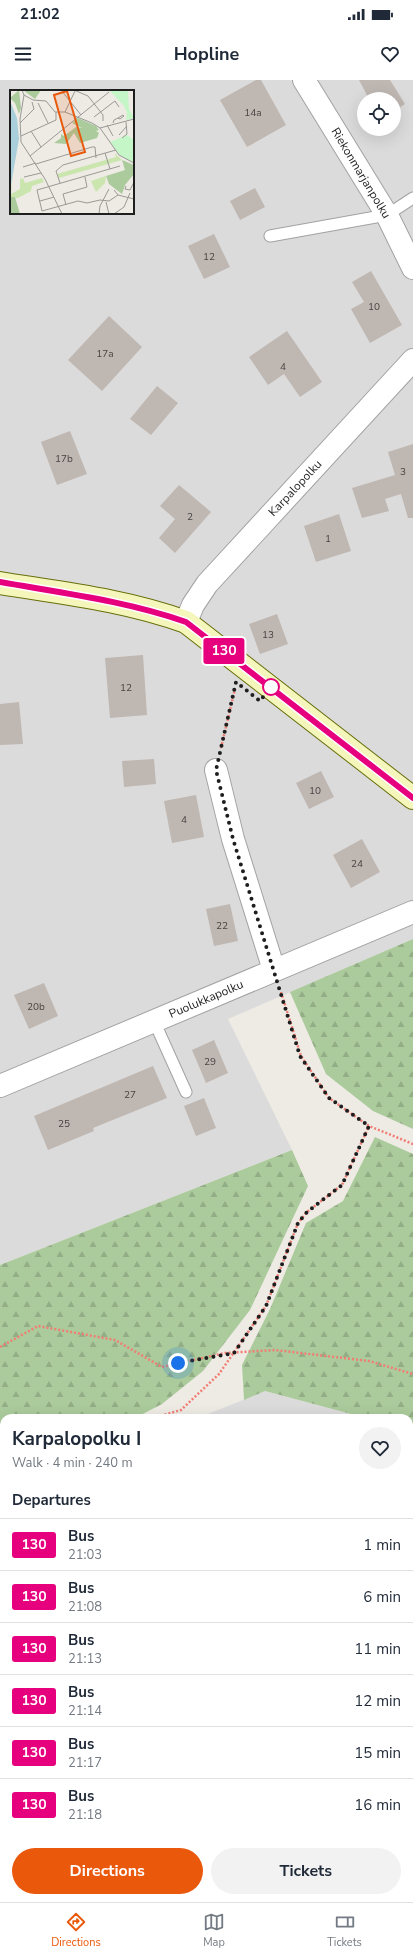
<!DOCTYPE html>
<meta charset="utf-8">
<style>
body{margin:0;font-family:"Nunito Sans",sans-serif;background:#f2f2f3;color:#1f2937;height:100vh;display:flex;flex-direction:column;font-size:15px;white-space:nowrap}
*{box-sizing:border-box;margin:0}
p{font-size:13px;color:#747a83}
.icon{flex:none;width:22px;height:22px;fill:none;stroke:currentColor;stroke-width:2;stroke-linecap:round;stroke-linejoin:round}
.map{position:relative;flex:1;overflow:hidden}
.drawer{position:absolute;left:0px;top:1334px;width:413px;height:488px;display:flex;flex-direction:column;background:#fff;border-radius:12px 12px 0 0;box-shadow:0 4px 16px #0002}
.drawer>*{flex:none}
.badge{padding:0 8px;border-radius:3px;font-size:14px;line-height:26px}
.controls{position:absolute;left:357px;top:12px;display:grid;gap:8px}
.controls a{display:grid;place-items:center;width:44px;height:44px;border-radius:50%;background:#fff;box-shadow:0 4px 16px #0002;font-size:20px}
.you{position:absolute;width:20px;height:20px;margin:-10px;border:3px solid #fff;border-radius:50%;background:#1a73e8;box-shadow:0 0 0 6px #1a73e833}
.map>.badge{position:absolute;translate:-50% -50%;box-shadow:0 0 0 2px #fff}
h2{padding:0 12px;font-size:15px;line-height:36px}
.round{display:grid;place-items:center;flex:none;width:42px;height:42px;border-radius:21px;background:#f2f2f3}
.overview{display:flex;align-items:center;justify-content:space-between;height:68px;padding:0 12px}
h1{font-size:19px;font-weight:700;line-height:30px}
.action{display:flex;gap:8px;margin-top:auto;padding:8px 12px}
.action a{flex:1;height:46px;border-radius:24px;background:#ea580c;color:#fff;font-size:16px;font-weight:700;line-height:46px;text-align:center}
.action a+a{background:#f2f2f3;color:#1f2937}
ul{padding:0;list-style:none}
li{display:flex;align-items:center;gap:12px;height:52px;padding:0 12px;border-top:1px solid #e0e1e3}
li div{flex:1}
li b{display:block;font-size:15px}
li em{font-style:normal}
li .badge{min-width:44px;font-weight:700;text-align:center}
.status{display:flex;justify-content:space-between;align-items:center;height:28px;padding:0 20px;background:#fff;direction:ltr}
.status svg{height:11px;fill:currentColor}
header{display:flex;justify-content:space-between;align-items:center;height:52px;padding:0 12px;background:#fff;font-size:18px;font-weight:700}
.tab-bar{display:flex;justify-content:space-around;align-items:center;height:56px;border-top:1px solid #e0e1e3;background:#fff;font-size:11px;color:#747a83}
.tab-bar a{display:grid;justify-items:center;gap:2px}
.tab-bar .current{color:#ea580c}
.map>svg:first-child{display:block}
</style>
<div class="status"><b>21:02</b><svg viewBox="0 0 49 12"><path d="M0 12V9h3v3zM5 12V6h3v6zM10 12V3h3v9zM15 12V0h3v12zM26 1h20v11H26zM47 4h2v5h-2z"/></svg></div>
<header><svg class="icon" aria-label="menu" viewBox="0 0 24 24"><path d="M4 6h16M4 12h16M4 18h16"/></svg>Hopline<svg class="icon" aria-label="heart" viewBox="0 0 24 24"><path d="M12 20l-8-8c-3-5 5-10 8-4 3-6 11-1 8 4z"/></svg></header>
<div class="map">
<svg width="413" height="1822" viewBox="0 0 413 1822">
<defs>
<pattern id="forest-firs" width="22" height="20" patternUnits="userSpaceOnUse"><rect width="22" height="20" fill="#abcb9c"/><path d="M5 1l3.5 6h-7zM16 11l3.5 6h-7z" fill="#93ae86"/></pattern>
</defs>
<rect width="100%" height="100%" fill="#eeebe5"/>
<g fill="#dcdbdb" fill-rule="evenodd">
<path d="M0 0H413V859L228 939 292 1070 0 1185ZM11 11H133V133H11ZM364 19H394V49H364Z"/>
<path d="M265 1311 351 1334V1338H198Z"/>
<path d="M409 1526H413V1822H0V1535H4V1818H409Z"/>
</g>
<g fill="url(#forest-firs)">
<path d="M413 859V1049L373 1031 326 994 290 912Z"/>
<path d="M375 1057 413 1074V1526H409V1338H351V1334L265 1311 244 1320 242 1285 270 1229 306 1143 343 1121Z"/>
<path d="M292 1070 308 1106 250 1230 203 1291 162 1324 135 1338H4V1428L0 1429V1185Z"/>
</g>
<g fill="#bfb7b2">
<path d="M256 0H261L286 45 247 67 220 20Z"/>
<path d="M359 0H390L405 24 394 31V19H369Z"/>
<path d="M255 108 265 127 240 140 230 121Z"/>
<path d="M214 154 230 187 204 199 188 166Z"/>
<path d="M371 191 402 245 370 263 351 229 364 222 352 202Z"/>
<path d="M109 236 142 267 102 311 68 280Z"/>
<path d="M287 251 322 302 300 317 284 294 268 305 249 277Z"/>
<path d="M157 306 178 323 151 355 130 339Z"/>
<path d="M70 351 87 394 57 405 41 362Z"/>
<path d="M413 364V438H408L401 414 385 419 389 431 362 438 352 408 395 395 388 372Z"/>
<path d="M179 405 211 432 175 473 159 458 175 439 160 426Z"/>
<path d="M339 434 351 471 316 482 304 446Z"/>
<path d="M277 534 288 564 260 574 249 544Z"/>
<path d="M143 575 147 635 110 638 105 578Z"/>
<path d="M19 622 23 664 0 665V624Z"/>
<path d="M154 679 156 704 124 707 122 681Z"/>
<path d="M321 691 334 717 309 729 296 703Z"/>
<path d="M196 715 204 757 172 763 164 721Z"/>
<path d="M362 759 380 792 351 808 333 775Z"/>
<path d="M230 824 238 861 214 866 206 829Z"/>
<path d="M44 903 58 936 29 949 14 915Z"/>
<path d="M214 960 228 993 206 1003 192 970Z"/>
<path d="M153 986 167 1018 93 1048 94 1051 48 1070 34 1036Z"/>
<path d="M204 1018 216 1048 196 1056 184 1026Z"/>
</g>
<g fill="none" stroke-linecap="round" stroke-linejoin="round">
<g stroke="#a2a2a2" stroke-width="13">
<g id="lane">
<path d="M270 156 387 135 413 118"/>
<path d="M154 941 186 1012"/>
</g>
</g>
<g stroke="#a2a2a2" stroke-width="24">
<g id="street">
<path d="M304 0 387 135 413 188"/>
<path d="M186 542 193 525 207 504 413 280"/>
<path d="M216 690 233 759 274 890"/>
<path d="M0 1006 413 832"/>
<path d="M0 1737H4"/>
<path d="M409 1738H413"/>
</g>
</g>
<g stroke="#666f0b" stroke-width="24">
<path id="secondary" d="M0 503C62 513 126 520 186 542L413 718"/>
</g>
<g stroke="#f17d73" stroke-width="2.5" stroke-dasharray="2 2" stroke-linecap="butt">
<path d="M221 668 235 609"/>
<path d="M281 912 301 976 329 1018 369 1046 413 1064"/>
<path d="M0 1267 38 1246 115 1260 162 1287 225 1273 275 1270 369 1281 413 1294"/>
<path d="M153 1338 181 1330 219 1294 266 1226 298 1143 307 1132 342 1105 369 1046"/>
<path d="M0 1516H4"/>
<path d="M223 1822V1818"/>
</g>
<use href="#lane" stroke="#fff" stroke-width="11"/>
<use href="#street" stroke="#fff" stroke-width="22"/>
<use href="#secondary" stroke="#f4f6bc" stroke-width="22"/>
</g>
<g fill="none" stroke-linecap="round" stroke-linejoin="round">
<g stroke="#fff" stroke-width="9">
<path id="line" d="M0 502C62 513 126 521 186 542L413 718"/>
</g>
<use href="#line" stroke="#e6007e" stroke-width="6"/>
<path stroke="#1e1e1e" stroke-width="4" stroke-dasharray="0 7.2" d="M178 1283 234 1273 266 1226 298 1143 307 1132 342 1105 369 1046 329 1018 300 976 233 759 216 690 236 602 260 621 271 607"/>
</g>
<circle fill="#fff" stroke="#e6007e" stroke-width="2" cx="271" cy="607" r="8"/>
<g text-anchor="middle" stroke-width="3.5" stroke-linejoin="round" paint-order="stroke">
<g font-size="10" fill="#464443">
<text x="253" y="36">14a</text>
<text x="209" y="180">12</text>
<text x="374" y="230">10</text>
<text x="105" y="277">17a</text>
<text x="283" y="290">4</text>
<text x="64" y="382">17b</text>
<text x="403" y="395">3</text>
<text x="190" y="440">2</text>
<text x="328" y="462">1</text>
<text x="268" y="558">13</text>
<text x="126" y="611">12</text>
<text x="315" y="714">10</text>
<text x="184" y="743">4</text>
<text x="357" y="787">24</text>
<text x="222" y="849">22</text>
<text x="36" y="930">20b</text>
<text x="210" y="985">29</text>
<text x="130" y="1018">27</text>
<text x="64" y="1047">25</text>
</g>
<g font-size="12" fill="#1e1e1e" stroke="#fff">
<text transform="translate(361 93) rotate(59)" y="4">Riekonmarjanpolku</text>
<text transform="translate(295 408) rotate(-47)" y="4">Karpalopolku</text>
<text transform="translate(206 919) rotate(-23)" y="4">Puolukkapolku</text>
</g>
</g>
<g transform="translate(10 10)">
<rect width="124" height="124" fill="#eeebe5"/>
<path d="M105 63 112 70 49 88 47 84 106 67ZM3 81 1 104 10 99V89L13 88 15 93 32 88 34 92 22 96 21 101 8 108 0 107ZM96 86 95 93 86 102 81 91Z" fill="#cae6ae"/>
<path d="M9 0 11 18 9 24 5 13 0 8ZM13 0H31L25 9ZM68 28 86 36 89 40 86 41 89 43 87 48 70 53 64 43 56 54 44 53 51 48V44L54 46 66 37 72 38 62 33ZM112 70 124 75V84L115 95 112 104 99 94 96 86 115 80ZM0 107H5L10 124H0Z" fill="#abcb9c"/>
<path d="M96 0H118L119 19 124 28 116 30 117 23 114 16 100 1ZM117 45 124 50V73L110 65 100 52Z" fill="#c4f6c7"/>
<path d="M0 11 7 28 9 49 0 100Z" fill="#a8cfda"/>
<path fill="none" stroke="#9b9995" stroke-width="1" d="M12 0 14 5 10 29 11 52 35 89 52 124M51 0 71 25M64 0 78 6 93 25V31M14 5 23 10 36 11 45 22H55L82 33 90 38 109 65 124 73M28 13 38 33M55 22 65 1M84 27 105 11 109 17M10 33 24 19 22 12M103 33 104 30 108 28 113 25 114 26 110 29 108 28M97 35 103 46M90 38 124 29M21 41 31 57M109 45 117 36M11 46 46 30V22M112 48 117 44 116 32M95 63 100 79M20 66 99 2M26 74 82 57H85L86 68M13 77 26 73M14 87 31 83M50 93 46 81 53 75 106 60M116 96 115 99 120 100 124 92M104 100 108 105 124 109M108 105 99 111 90 110 77 113 68 111 32 121 27 100 110 76M30 111 44 107M96 112 99 124M56 115 53 104 77 97 75 87M89 124 90 116 99 99M104 124 114 117 120 103"/>
<path fill="#e8590c" fill-opacity="0.15" stroke="#e8590c" stroke-width="2" d="M57 1 75 62 61 66 44 5Z"/>
<rect width="124" height="124" fill="none" stroke="#1e1e1e" stroke-width="2"/>
</g>
</svg>
<div class="controls">
<a><svg class="icon" aria-label="locate" viewBox="0 0 24 24"><circle cx="12" cy="12" r="6"/><path d="M12 2v4M12 18v4M2 12h4M18 12h4"/></svg></a>
</div>
<div class="you" style="left:178px;top:1283px"></div>
<b class="badge" style="left:224px;top:571px;background:#e6007e;color:#fff">130</b>
<section class="drawer">
<div class="overview"><div><h1>Karpalopolku I</h1><p>Walk · 4 min · 240 m</p></div><a class="round"><svg class="icon" aria-label="heart" viewBox="0 0 24 24"><path d="M12 20l-8-8c-3-5 5-10 8-4 3-6 11-1 8 4z"/></svg></a></div>
<h2>Departures</h2>
<ul>
<li><span class="badge" style="background:#e6007e;color:#fff">130</span><div><b>Bus</b><p>21:03</p></div><em>1 min</em></li>
<li><span class="badge" style="background:#e6007e;color:#fff">130</span><div><b>Bus</b><p>21:08</p></div><em>6 min</em></li>
<li><span class="badge" style="background:#e6007e;color:#fff">130</span><div><b>Bus</b><p>21:13</p></div><em>11 min</em></li>
<li><span class="badge" style="background:#e6007e;color:#fff">130</span><div><b>Bus</b><p>21:14</p></div><em>12 min</em></li>
<li><span class="badge" style="background:#e6007e;color:#fff">130</span><div><b>Bus</b><p>21:17</p></div><em>15 min</em></li>
<li><span class="badge" style="background:#e6007e;color:#fff">130</span><div><b>Bus</b><p>21:18</p></div><em>16 min</em></li>
</ul>
<div class="action"><a>Directions</a><a>Tickets</a></div>
</section>
</div>
<nav class="tab-bar">
<a class="current"><svg class="icon" aria-label="directions" viewBox="0 0 24 24"><path d="M12 3l9 9-9 9-9-9zM9 14v-3h6M13 9l2 2-2 2"/></svg>Directions</a>
<a><svg class="icon" aria-label="map" viewBox="0 0 24 24"><path d="M3 6l6-2 6 2 6-2v14l-6 2-6-2-6 2zM9 4v14M15 6v14"/></svg>Map</a>
<a><svg class="icon" aria-label="tickets" viewBox="0 0 24 24"><path d="M3 7h18v10H3zM15 7v10"/></svg>Tickets</a>
</nav>
